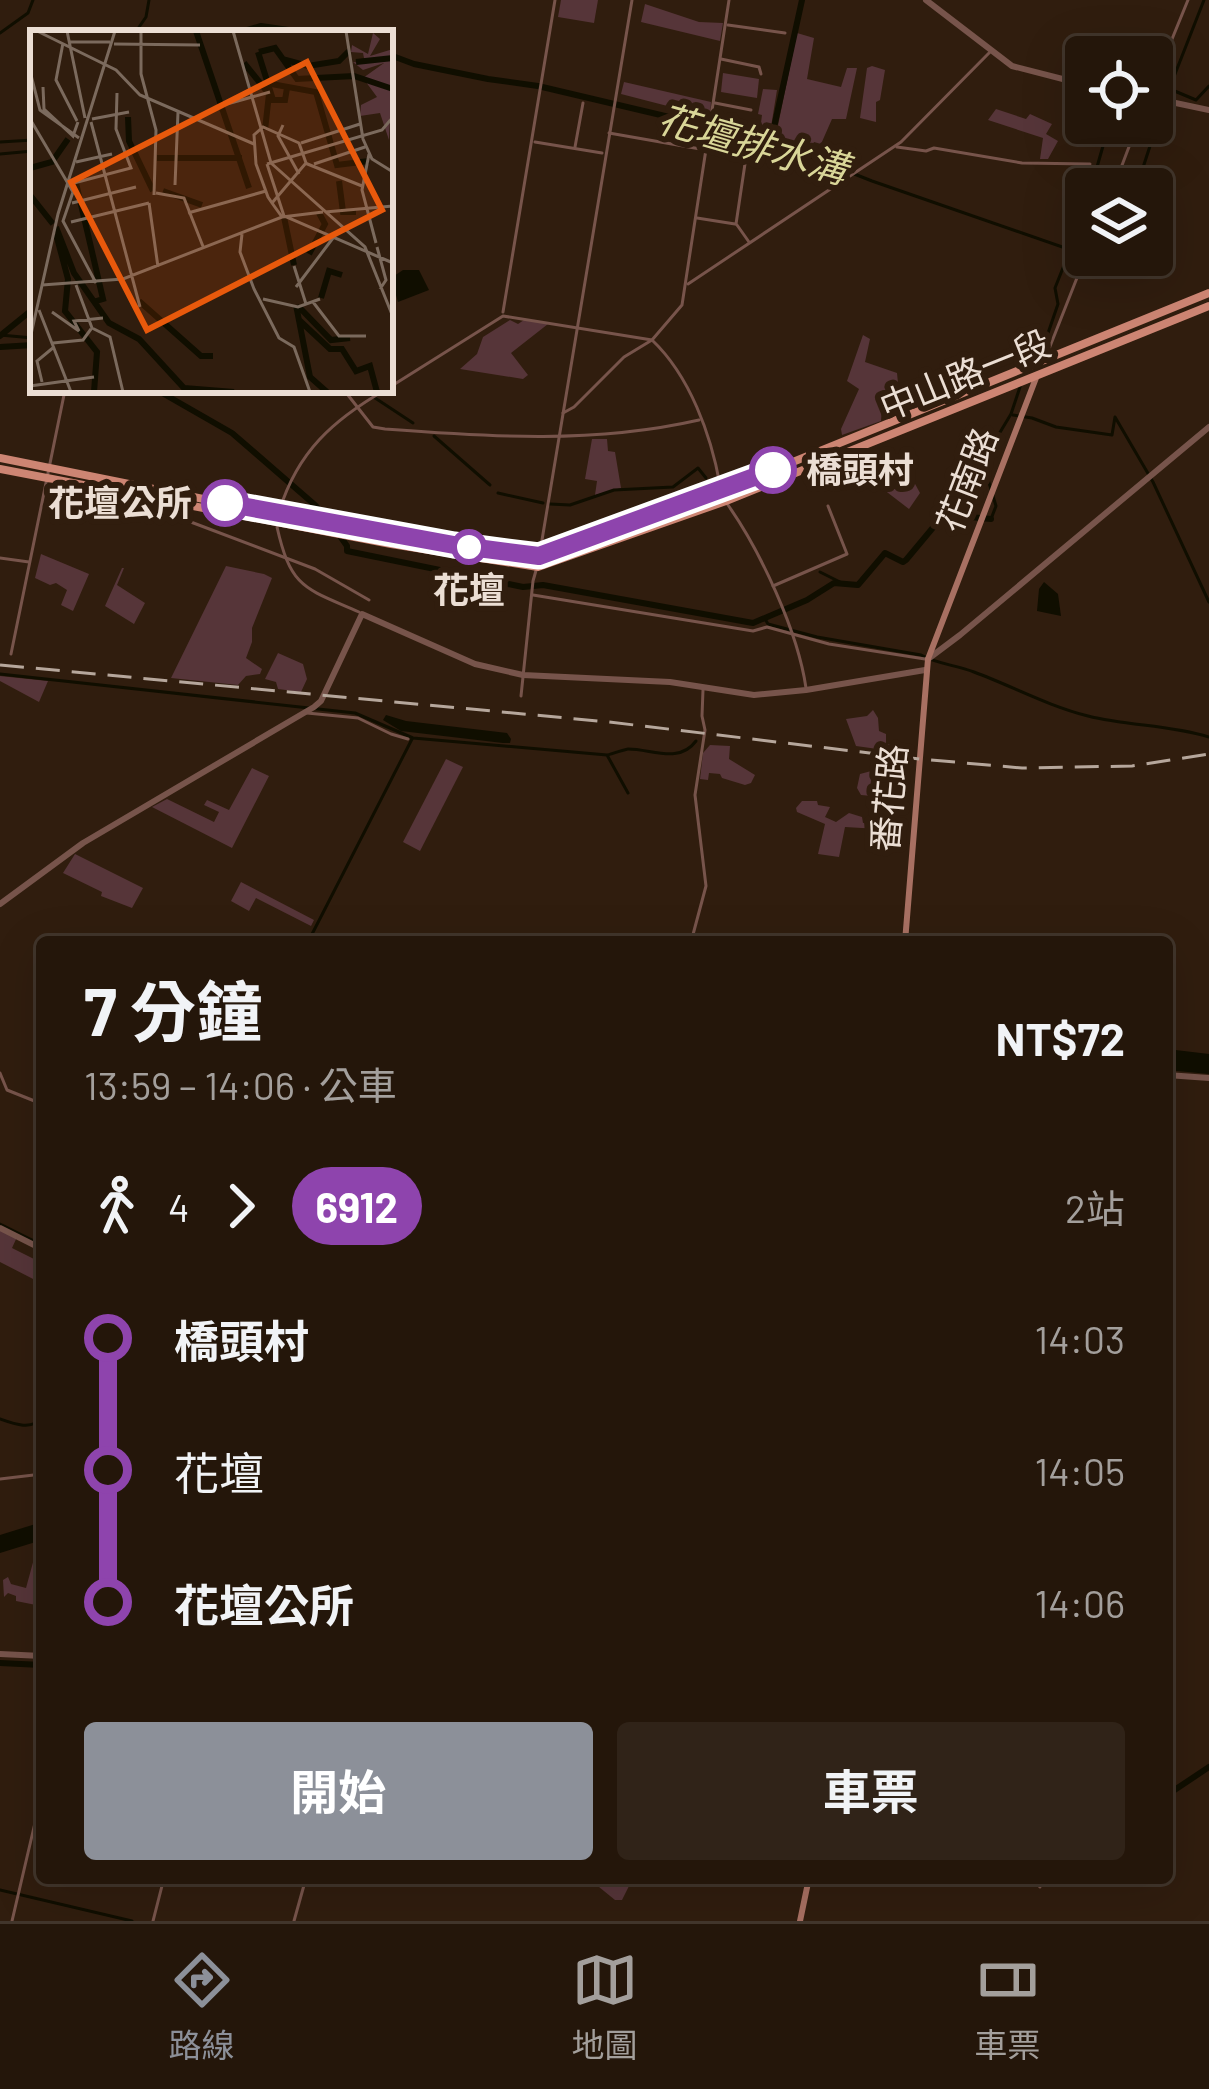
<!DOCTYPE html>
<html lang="zh-TW">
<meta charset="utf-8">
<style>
body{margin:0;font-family:Barlow,"Noto Sans TC",sans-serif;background:#302318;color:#f1f3f6;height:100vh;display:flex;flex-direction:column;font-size:45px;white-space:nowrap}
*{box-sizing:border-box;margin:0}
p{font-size:39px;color:#a39f9c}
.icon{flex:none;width:66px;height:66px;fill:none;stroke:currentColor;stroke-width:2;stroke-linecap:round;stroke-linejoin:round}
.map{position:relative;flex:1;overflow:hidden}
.sheet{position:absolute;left:36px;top:936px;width:1137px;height:948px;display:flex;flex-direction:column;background:#24160a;border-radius:12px;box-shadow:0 12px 48px #0002,0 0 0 3px #41352b}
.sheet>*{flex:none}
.badge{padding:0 24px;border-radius:39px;font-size:42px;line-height:78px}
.buttons{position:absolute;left:1065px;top:36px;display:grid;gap:24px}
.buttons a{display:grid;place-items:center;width:108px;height:108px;border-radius:12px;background:#24160a;box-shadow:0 12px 48px #0002,0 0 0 3px #41352b;font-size:60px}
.map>.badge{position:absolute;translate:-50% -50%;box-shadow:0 0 0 6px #fff}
.legs{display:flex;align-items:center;gap:18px;height:132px;padding:0 48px;font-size:39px}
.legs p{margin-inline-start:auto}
.overview{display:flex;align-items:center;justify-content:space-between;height:204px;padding:0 48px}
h1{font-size:66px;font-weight:700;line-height:90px}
.primary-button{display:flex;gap:24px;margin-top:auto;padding:24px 48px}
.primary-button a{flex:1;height:138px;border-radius:12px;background:#8c9099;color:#fff;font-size:48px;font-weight:700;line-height:138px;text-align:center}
.primary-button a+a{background:#302318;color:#f1f3f6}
ul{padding:0 48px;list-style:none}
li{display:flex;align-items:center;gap:42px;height:132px;font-size:45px}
li i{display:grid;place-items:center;width:18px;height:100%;margin:0 15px;background:currentColor}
li i::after{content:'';width:30px;height:30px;margin:-15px;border:9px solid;border-radius:50%;background:#24160a}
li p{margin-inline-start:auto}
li:first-child i{background:linear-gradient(#0000 50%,currentColor 0)}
li:last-child i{background:linear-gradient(currentColor 50%,#0000 0)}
.tab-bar{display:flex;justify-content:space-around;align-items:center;height:168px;border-top:3px solid #41352b;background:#24160a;font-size:33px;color:#a39f9c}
.tab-bar a{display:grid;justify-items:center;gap:6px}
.tab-bar .selected{color:#8c9099}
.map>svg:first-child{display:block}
</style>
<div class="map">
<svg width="1209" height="1921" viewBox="0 0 1209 1921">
<rect width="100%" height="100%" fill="#301d0e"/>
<g fill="#563539">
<path d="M561 0H598L594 23 558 17Z"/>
<path d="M645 4 699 22 723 23 720 41 641 22Z"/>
<path d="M797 33 814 38 807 79 841 87 847 68H857L846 119H832L821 144 814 142 810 149 776 135Z"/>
<path d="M872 66 885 70 880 100 876 102V122L860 118 867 68Z"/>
<path d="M723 73 759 79 757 98 721 92Z"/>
<path d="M624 82 711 102 710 117 621 94Z"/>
<path d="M763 89 777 90 770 133 760 130 762 115 758 114Z"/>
<path d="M996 109 1026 119 1030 114 1052 124 1046 134 1058 141 1048 159H1040L1043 138 988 120Z"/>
<path d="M510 320 518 324 524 320 548 324 511 353 528 375 523 379 460 369 477 354 483 337Z"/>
<path d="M863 335 870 339 865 362 897 373 898 383 893 398 882 405 881 421 842 435 841 429 859 389 847 381Z"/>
<path d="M592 439H607L608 451 615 452 621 488 595 495 597 481 585 479Z"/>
<path d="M871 450 877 451 914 482 920 493 909 509 853 466 856 456Z"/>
<path d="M41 554 89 574 73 611 61 605 67 590 56 583 50 585 35 578Z"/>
<path d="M226 566 264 574 272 578 252 628V642L246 658 262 669 260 674 246 676 238 685 171 678Z"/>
<path d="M122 568H124L117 585 145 603 134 624 105 606Z"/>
<path d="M278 653 303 664 307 679 301 692 278 689 276 682 265 679Z"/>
<path d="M0 676 48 681 39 702 0 681Z"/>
<path d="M873 710 878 718 879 731 886 734V744L900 746 899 752 856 746 846 719 867 716Z"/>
<path d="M710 745 730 746 729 759 755 775 751 783 745 785 722 778 720 774 709 773 708 780 700 779 703 753Z"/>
<path d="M446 759 463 767 420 851 403 842Z"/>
<path d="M884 759 903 761 895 773 887 775 882 790 875 789 872 796 861 795 857 788 860 774 875 770Z"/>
<path d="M252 768 269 776 232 848 152 807 167 799 214 822 219 812 204 805 207 800 229 810Z"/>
<path d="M802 801H817L818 805 830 807 825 817 836 822 849 813 862 817 863 823 875 822 882 826 884 834 892 840 887 843 884 852 881 851 883 841 878 839 879 829 845 827 839 857 818 854 825 824 797 812 796 808Z"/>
<path d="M75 854 143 888 132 908 101 896 102 892 63 873Z"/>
<path d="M241 882 314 920 311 926 256 898 249 911 231 901Z"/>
<path d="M0 1229 17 1237 12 1248 42 1263V1272L37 1281 0 1262Z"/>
<path d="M42 1552 41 1606 16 1601V1596L8 1593 4 1597 3 1580 8 1577 11 1584 26 1588 35 1555Z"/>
<path d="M588 1878H628L630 1884 622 1900H615Z"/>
</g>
<g fill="#100e00">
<path d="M403 270H419L429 290 398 302 391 278Z"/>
<path d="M1044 582 1058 594 1061 616 1037 611 1039 589Z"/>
<path d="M386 715 406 721 507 733 511 739 510 743H503L401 731 383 720Z"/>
<path d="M1167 1049 1209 1054V1074L1167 1070Z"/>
<path d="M42 1522V1540L0 1553V1535Z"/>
</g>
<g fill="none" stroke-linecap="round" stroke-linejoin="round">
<g stroke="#100e00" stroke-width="3">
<path d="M0 33 28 13 33 0"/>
<path d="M135 33 146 17 149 0"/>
<path d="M390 76 395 56"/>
<path d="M1155 87 1158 84 1196 100 1209 86"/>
<path d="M771 141 872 181 1094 258 1107 255"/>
<path d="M0 142 33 140"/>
<path d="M0 154 33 151"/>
<path d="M1097 167 1105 139 1109 137 1121 140 1128 123"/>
<path d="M1091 189 1096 171"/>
<path d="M1136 189 1166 97 1204 0"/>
<path d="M0 335 33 338"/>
<path d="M1029 361 1040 337 1046 339 1058 304 1055 288 1086 210"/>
<path d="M363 390 413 423"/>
<path d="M1013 415 1032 418 1056 427 1112 435 1115 417 1153 482 1209 602"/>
<path d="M434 436 490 485"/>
<path d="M498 493 543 503"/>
<path d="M550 504 570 505 614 490 673 487 698 468 706 478"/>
<path d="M991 519 996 506 987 476 999 434 1011 414 1020 387"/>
<path d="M820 572 840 582"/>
<path d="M765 619 768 624 817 637 921 655C937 664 956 665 974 672 1012 686 1048 706 1088 716 1128 726 1170 725 1209 737"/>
<path d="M0 674 355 713 413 738 607 755 628 793"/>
<path d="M608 755C610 754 627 749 628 749 652 749 679 764 696 741"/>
<path d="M308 942 412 739"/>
<path d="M0 1224 42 1245"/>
<path d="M0 1419C14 1424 33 1431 42 1417"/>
<path d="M0 1890 132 1921"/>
</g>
<g stroke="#100e00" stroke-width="6">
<path d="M237 33 261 26 309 33"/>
<path d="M390 55 414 64 488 79 538 86 771 141 802 0"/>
<path d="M0 336 33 309"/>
<path d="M0 347 33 345"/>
<path d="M157 390 232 433 315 505 332 525"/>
<path d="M340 536 347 546V551L523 587 543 585 753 623 807 600 834 583 858 585 885 553 903 562 906 560 941 518 949 515 991 519"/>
<path d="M0 1663 42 1665"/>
<path d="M1167 1795 1209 1767"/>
<path d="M1008 1878 1035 1882 1041 1878"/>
</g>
<g stroke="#77544b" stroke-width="3">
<path d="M728 25 785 33"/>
<path d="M721 59 759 67 761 74"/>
<path d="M1152 88 1188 0"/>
<path d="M715 103 751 110"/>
<path d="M609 133 746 157 736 224"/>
<path d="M535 142 602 153"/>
<path d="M575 147 583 103"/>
<path d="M897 147 926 151 934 148 1022 163 1090 164"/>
<path d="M1113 189 1138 123"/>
<path d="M697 218 735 224"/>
<path d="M737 225 749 242"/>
<path d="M688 284 901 142 991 51"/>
<path d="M503 312 555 0"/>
<path d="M1047 354 1086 255"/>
<path d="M390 387 503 316 652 340C690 376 711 435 720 485"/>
<path d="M344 390 373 427 385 429C491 437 594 444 699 420"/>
<path d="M563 413 574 407 624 357 652 340 682 305 729 0"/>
<path d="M159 504 167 513 315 569 369 600"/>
<path d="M728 505C761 552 798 632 806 688"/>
<path d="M279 512C297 452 333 420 385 390"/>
<path d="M277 527C291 589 305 588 359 612"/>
<path d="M540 552 632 0"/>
<path d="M0 558 29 562"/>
<path d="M773 586 847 554 828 506"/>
<path d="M533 595 753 631 767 627 829 644 925 659"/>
<path d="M11 654 65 390"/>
<path d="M521 696 533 581 537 567"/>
<path d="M307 713 358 718 391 734 408 739"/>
<path d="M691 942 706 886 695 795 705 730 702 716 703 690"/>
<path d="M0 1073 7 1090 42 1104"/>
<path d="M0 1479 42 1474"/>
<path d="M1031 1878 1040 1887"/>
<path d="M12 1921 42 1793"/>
<path d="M153 1921 164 1878"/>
<path d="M294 1921 306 1878"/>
</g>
<g stroke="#77544b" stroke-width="6">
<path d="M926 0 1012 66 1086 85"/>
<path d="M1152 98 1209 110"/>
<path d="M928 659 960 635 1209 427"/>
<path d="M0 904 83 843 314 707 321 701 362 614 475 664 523 675 670 682 754 695 806 690 925 670"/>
<path d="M1167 1075 1209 1078"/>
<path d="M0 1228 42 1249"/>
<path d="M0 1654 42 1656"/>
</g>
<g stroke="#a87062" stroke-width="6">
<path d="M905 942 928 659 1036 378"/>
<path d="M800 1921 809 1878"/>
</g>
<g stroke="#cd8573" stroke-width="8">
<path d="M0 458 278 514 454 545 539 556 751 479 1209 293"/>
<path d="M0 469 391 544 538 567 726 501 1209 306"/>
</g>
<path stroke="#b6a79c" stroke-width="3" stroke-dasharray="24 12" stroke-linecap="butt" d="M0 665 609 722 920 759 1022 768 1132 766 1209 754"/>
</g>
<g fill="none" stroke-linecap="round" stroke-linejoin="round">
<g stroke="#fff" stroke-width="27">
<path id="line-1" d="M225 503 454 545 539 556 773 470"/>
</g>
<use href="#line-1" stroke="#8e44ad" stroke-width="18"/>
</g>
<g fill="#fff" stroke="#8e44ad" stroke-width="6">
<circle cx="773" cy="470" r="21"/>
<circle cx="225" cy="503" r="21"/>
<circle cx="469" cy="547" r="15"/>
</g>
<g text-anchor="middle" stroke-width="12" stroke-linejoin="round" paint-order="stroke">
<g font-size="36" fill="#ebded4" stroke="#301d0e">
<text transform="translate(965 375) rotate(-22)" y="13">中山路一段</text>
<text transform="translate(967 480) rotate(-69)" y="13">花南路</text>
<text transform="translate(889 798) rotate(-85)" y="13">番花路</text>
</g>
<g font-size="36" font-weight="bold" fill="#ebded4" stroke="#301d0e" text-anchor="start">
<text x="806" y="483">橋頭村</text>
<text x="192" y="516" text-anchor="end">花壇公所</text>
<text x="469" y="603" text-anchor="middle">花壇</text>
</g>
<g font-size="39" font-style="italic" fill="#d9d698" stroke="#301d0e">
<text transform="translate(753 144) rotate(16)" y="14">花壇排水溝</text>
</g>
</g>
<g transform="translate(30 30)">
<rect width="363" height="363" fill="#301d0e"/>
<path d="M343 3 350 9 340 26 363 19 359 110 350 83 330 86 331 75 347 67 333 48 354 33 333 40 323 32 335 33 333 23 321 22 322 15 338 24Z" fill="#563539"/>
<path fill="none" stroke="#100e00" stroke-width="6" d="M166 1 219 158M228 22 243 70H255L257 58M229 22 245 18 267 49 324 46 363 59M252 29 278 36 309 31 319 21M326 32 363 28M214 33 239 64 235 100M236 53 286 62 307 135 339 131M98 87 99 111 123 161M127 128H212M0 138 22 132 38 109M309 151 313 182H326M46 153 73 269 63 272M133 161 172 175M0 165 23 194M254 187 264 235M26 197 44 243 79 293 109 309 154 358 204 362M26 204 38 249 35 281 67 322 64 362M279 224 295 194 289 183M291 268 299 241 312 245M109 271 171 326H183M266 275 280 347 297 362M269 277 301 310 320 308M268 289 300 319H312L326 341 340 336 347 362"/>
<path fill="none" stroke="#7b6a5d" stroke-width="3" d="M7 1 86 40 110 65 224 114M37 1 55 88M111 1V44L126 100 124 165M203 1 241 133 335 217 363 287M316 1 333 109 342 129 363 142M38 12H80M33 13 26 50 47 91M84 14 170 15M0 41 10 80 49 108M13 57 14 79 43 106 48 92M197 74 240 62M0 89 43 162 33 191 66 253M62 89 99 82M61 92 110 277M253 95 248 106 269 144M271 113 330 94M339 124 332 160 346 213M46 132 82 124M275 133 332 156M237 134 254 186 363 233M237 134 352 100 363 87M284 134 335 117M40 154 101 138 86 99 87 63M145 155 148 82M126 163 154 168 174 219M42 173 106 157M119 173 128 237M242 173 276 133 269 113 233 97 224 105 226 134 238 167 242 173 252 187M295 182 363 176M158 183 236 161M41 192 119 173M212 204 210 222 224 259 249 308 264 317 280 362M347 217 356 250 350 259M264 236 276 274M12 255 93 249 252 187 293 182M46 255 62 298 80 307 93 362M266 257 303 208M233 269 268 277 290 269M283 272 309 306H336M9 280 41 362M22 282 49 301 44 291 73 288M0 309 28 184 85 1M23 313 53 310 61 299M12 352 7 331 24 317M0 356 64 347"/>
<path fill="#e8590c" fill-opacity="0.15" stroke="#e8590c" stroke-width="6" d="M277 32 352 180 117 300 41 152Z"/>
<rect width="363" height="363" fill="none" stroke="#ebded4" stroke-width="6"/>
</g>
</svg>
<div class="buttons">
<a><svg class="icon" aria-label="locate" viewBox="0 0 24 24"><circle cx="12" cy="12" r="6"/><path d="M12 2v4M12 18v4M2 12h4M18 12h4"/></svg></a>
<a><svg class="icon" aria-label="layers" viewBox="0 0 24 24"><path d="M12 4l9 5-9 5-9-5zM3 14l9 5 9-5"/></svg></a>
</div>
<section class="sheet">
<div class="overview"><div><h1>7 分鐘</h1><p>13:59 – 14:06 · 公車</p></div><b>NT$72</b></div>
<div class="legs"><svg class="icon" aria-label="walk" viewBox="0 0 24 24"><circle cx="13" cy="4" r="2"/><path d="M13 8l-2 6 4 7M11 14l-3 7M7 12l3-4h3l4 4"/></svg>4<svg class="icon" aria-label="forward" viewBox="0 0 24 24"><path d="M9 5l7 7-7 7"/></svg><b class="badge" style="background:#8e44ad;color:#fff">6912</b><p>2站</p></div>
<ul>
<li><i style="color:#8e44ad"></i><b>橋頭村</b><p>14:03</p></li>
<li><i style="color:#8e44ad"></i><span>花壇</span><p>14:05</p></li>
<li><i style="color:#8e44ad"></i><b>花壇公所</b><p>14:06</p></li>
</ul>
<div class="primary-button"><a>開始</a><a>車票</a></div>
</section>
</div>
<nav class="tab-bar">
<a class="selected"><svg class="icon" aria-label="directions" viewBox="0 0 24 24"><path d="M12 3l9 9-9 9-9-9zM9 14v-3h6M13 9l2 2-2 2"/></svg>路線</a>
<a><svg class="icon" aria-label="map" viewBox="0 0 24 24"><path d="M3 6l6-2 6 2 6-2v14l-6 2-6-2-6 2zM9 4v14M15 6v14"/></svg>地圖</a>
<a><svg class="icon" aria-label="tickets" viewBox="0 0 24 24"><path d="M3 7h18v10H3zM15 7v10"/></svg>車票</a>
</nav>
